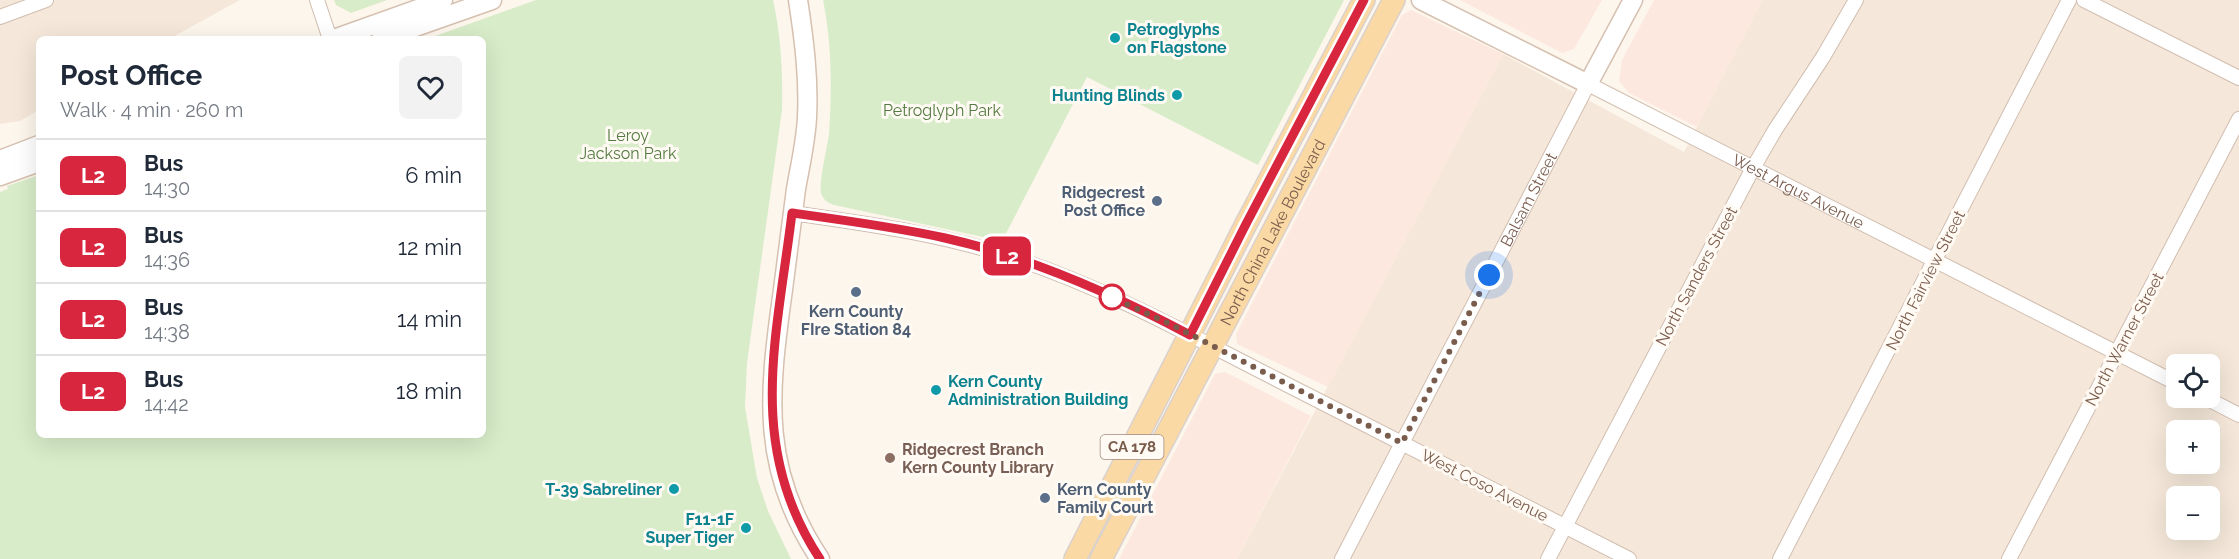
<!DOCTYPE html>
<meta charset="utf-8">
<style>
body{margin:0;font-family:Raleway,sans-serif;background:#f2f2f3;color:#1f2937;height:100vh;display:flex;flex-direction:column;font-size:22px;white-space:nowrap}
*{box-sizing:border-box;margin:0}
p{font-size:20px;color:#747a83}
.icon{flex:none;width:33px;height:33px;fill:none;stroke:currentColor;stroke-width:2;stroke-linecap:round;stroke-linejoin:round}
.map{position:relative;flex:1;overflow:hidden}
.sheet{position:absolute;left:36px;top:36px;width:450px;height:402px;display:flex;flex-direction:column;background:#fff;border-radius:9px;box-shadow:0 6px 24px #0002}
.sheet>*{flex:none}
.badge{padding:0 12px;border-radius:9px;font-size:21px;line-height:39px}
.fabs{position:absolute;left:2166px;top:354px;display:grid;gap:12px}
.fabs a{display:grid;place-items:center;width:54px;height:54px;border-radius:9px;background:#fff;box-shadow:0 6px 24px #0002;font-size:30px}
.you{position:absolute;width:30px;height:30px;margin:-15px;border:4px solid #fff;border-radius:50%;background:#1a73e8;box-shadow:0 0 0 9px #1a73e833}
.map>.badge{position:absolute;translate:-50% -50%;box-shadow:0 0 0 3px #fff}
.round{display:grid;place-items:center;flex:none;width:63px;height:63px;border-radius:9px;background:#f2f2f3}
.head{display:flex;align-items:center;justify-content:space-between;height:102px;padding:0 24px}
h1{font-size:28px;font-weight:700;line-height:45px}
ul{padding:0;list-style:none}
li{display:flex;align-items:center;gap:18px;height:72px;padding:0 24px;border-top:2px solid #e0e1e3}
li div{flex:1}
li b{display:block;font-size:22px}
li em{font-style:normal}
li .badge{min-width:66px;font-weight:700;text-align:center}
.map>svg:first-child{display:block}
</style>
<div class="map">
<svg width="2239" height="559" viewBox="0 0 2239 559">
<rect width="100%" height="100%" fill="#fdf6ec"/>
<g fill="#f5e8da" fill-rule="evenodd">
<path d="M0 0H240L169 39H39V110L20 121 0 124Z"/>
<path d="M1762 0H2239V559H1237L1503 54 1684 152ZM2176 364H2210V398H2176ZM2176 430H2210V464H2176ZM2176 496H2210V530H2176Z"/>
</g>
<g fill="#fde8e0">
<path d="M1460 0H1602L1574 49 1562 53Z"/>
<path d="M1654 0H1762L1697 127 1629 93 1619 81 1622 60Z"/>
<path d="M1411 10 1503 54 1328 387 1237 344 1236 334 1402 15Z"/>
<path d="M1225 372 1311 416 1237 559H1119L1215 374Z"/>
</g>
<g fill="#d8ecc9">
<path d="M334 0H387L351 13 336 5Z"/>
<path d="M536 0H773C781 36 783 73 782 110L747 363 745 407 757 478 768 511 791 559H0V192L8 189 7 186 39 175V435H483V39H427Z"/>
<path d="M823 0H1344L1258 165 1087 77 1002 241 834 205C828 203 823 200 821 193 819 181 827 148 829 134 832 88 832 45 823 0Z"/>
</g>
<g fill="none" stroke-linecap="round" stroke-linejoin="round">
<g stroke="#d1beb0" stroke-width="16">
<g id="street">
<path d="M317 0 330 39"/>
<path d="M2084 0 2239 78"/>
<path d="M0 17 46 0"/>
<path d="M792 213C868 224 944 234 1017 259 1108 289 1193 337 1278 380 1395 439 1512 499 1629 559"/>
<path d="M2206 398 2239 415"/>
<path id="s1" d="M1342 559 1588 84 2176 383"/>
<path d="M1548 559 1753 168 1775 130 1823 57 1856 0"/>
<path d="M1780 559 2069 0"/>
<path d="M2009 559 2239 119"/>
</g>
</g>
<g stroke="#d6c0b0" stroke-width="21">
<g id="secondary">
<path d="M798 0C804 39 809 78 807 117 806 141 800 166 796 189 791 225 787 261 782 297 768 397 761 471 820 559"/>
<path d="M1421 0 1588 84 1633 0"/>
<path d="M334 39 443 0"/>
<path d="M381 39 492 0"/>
<path d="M0 160 39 145"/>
<path d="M0 176 39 162"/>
</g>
</g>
<g stroke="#dad1cd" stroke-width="24">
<g id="primary">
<path d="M1075 559 1246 224 1364 0"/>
<path id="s2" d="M1101 559 1394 0"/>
</g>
</g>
<use href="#street" stroke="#fff" stroke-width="14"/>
<use href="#secondary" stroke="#fff" stroke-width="18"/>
<use href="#primary" stroke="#fbd9a5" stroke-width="21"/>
</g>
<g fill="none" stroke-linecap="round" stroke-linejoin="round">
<g stroke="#fff" stroke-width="14">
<path id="line" d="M820 559C745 446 777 337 792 213 843 220 895 227 945 238 1030 257 1113 294 1190 335L1246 224 1364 0"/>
</g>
<use href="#line" stroke="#d7263d" stroke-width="9"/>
<path stroke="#7a5c4d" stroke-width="6" stroke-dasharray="0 10.8" d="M1112 297 1105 294 1172 325 1402 443 1489 275"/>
</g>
<g fill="#0f9aa8" stroke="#fffaf3" stroke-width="2">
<circle cx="1115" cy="38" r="6"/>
<circle cx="1177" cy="95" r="6"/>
<circle cx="936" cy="390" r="6"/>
<circle cx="674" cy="489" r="6"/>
<circle cx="746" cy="528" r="6"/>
</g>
<g fill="#5c6f8a" stroke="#fffaf3" stroke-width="2">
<circle cx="1157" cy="201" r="6"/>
<circle cx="856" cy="292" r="6"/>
<circle cx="1045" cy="498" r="6"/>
</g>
<circle fill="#fff" stroke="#d7263d" stroke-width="3" cx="1112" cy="297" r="12"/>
<circle fill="#8d6e63" stroke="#fffaf3" stroke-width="2" cx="890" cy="458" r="6"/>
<g text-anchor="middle" stroke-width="6" stroke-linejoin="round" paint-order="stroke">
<rect fill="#fffaf3" stroke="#a28b7f" stroke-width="1.5" x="1100.5" y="435" width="63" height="24" rx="4.5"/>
<g font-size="15" font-weight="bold" fill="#7a5c4d">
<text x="1132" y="452">CA 178</text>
</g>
<g font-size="16" font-weight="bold" fill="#0d838f" stroke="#fffaf3" text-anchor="end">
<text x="1127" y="35" text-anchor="start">Petroglyphs<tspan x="1127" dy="18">on Flagstone</tspan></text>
<text x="1165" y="101">Hunting Blinds</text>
<text x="948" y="387" text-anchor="start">Kern County<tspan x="948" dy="18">Administration Building</tspan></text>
<text x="662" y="495">T-39 Sabreliner</text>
<text x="734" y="525">F11-1F<tspan x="734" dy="18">Super Tiger</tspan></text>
</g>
<g font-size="16" fill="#537a41" stroke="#fffaf3">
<text x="942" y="116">Petroglyph Park</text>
<text x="628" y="141">Leroy<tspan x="628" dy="18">Jackson Park</tspan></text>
</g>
<g font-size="16" fill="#7a5c4d" stroke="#fffaf3">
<text dy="6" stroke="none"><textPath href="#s1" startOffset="771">West Argus Avenue</textPath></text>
<text dy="6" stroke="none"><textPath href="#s1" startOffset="405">Balsam Street</textPath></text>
<text dy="6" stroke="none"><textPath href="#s2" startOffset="369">North China Lake Boulevard</textPath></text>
<text transform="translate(1696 276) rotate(-62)" y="6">North Sanders Street</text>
<text transform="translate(1925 280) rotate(-63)" y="6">North Fairview Street</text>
<text transform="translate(2124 339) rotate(-62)" y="6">North Warner Street</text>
<text transform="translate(1485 485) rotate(27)" y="6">West Coso Avenue</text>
</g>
<g font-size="16" font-weight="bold" fill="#4e5e75" stroke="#fffaf3" text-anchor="end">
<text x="1145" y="198">Ridgecrest<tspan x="1145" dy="18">Post Office</tspan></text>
<text x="856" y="317" text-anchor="middle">Kern County<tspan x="856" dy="18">FIre Station 84</tspan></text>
<text x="1057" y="495" text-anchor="start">Kern County<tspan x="1057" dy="18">Family Court</tspan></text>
</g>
<g font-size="16" font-weight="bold" fill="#785e54" stroke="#fffaf3" text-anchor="start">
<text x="902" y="455">Ridgecrest Branch<tspan x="902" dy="18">Kern County Library</tspan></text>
</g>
</g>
</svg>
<div class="fabs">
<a><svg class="icon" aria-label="locate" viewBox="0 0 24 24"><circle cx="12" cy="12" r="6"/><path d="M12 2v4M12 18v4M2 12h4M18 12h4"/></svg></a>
<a>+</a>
<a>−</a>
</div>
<div class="you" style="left:1489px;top:275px"></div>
<b class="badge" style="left:1007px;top:256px;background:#d7263d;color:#fff">L2</b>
<section class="sheet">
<div class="head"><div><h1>Post Office</h1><p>Walk · 4 min · 260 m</p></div><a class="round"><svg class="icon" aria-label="heart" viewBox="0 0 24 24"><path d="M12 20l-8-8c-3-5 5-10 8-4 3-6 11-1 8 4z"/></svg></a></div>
<ul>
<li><span class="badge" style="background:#d7263d;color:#fff">L2</span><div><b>Bus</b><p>14:30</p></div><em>6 min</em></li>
<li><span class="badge" style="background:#d7263d;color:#fff">L2</span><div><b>Bus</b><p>14:36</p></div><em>12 min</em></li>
<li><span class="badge" style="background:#d7263d;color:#fff">L2</span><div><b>Bus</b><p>14:38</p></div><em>14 min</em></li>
<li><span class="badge" style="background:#d7263d;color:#fff">L2</span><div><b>Bus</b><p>14:42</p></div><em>18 min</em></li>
</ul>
</section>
</div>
